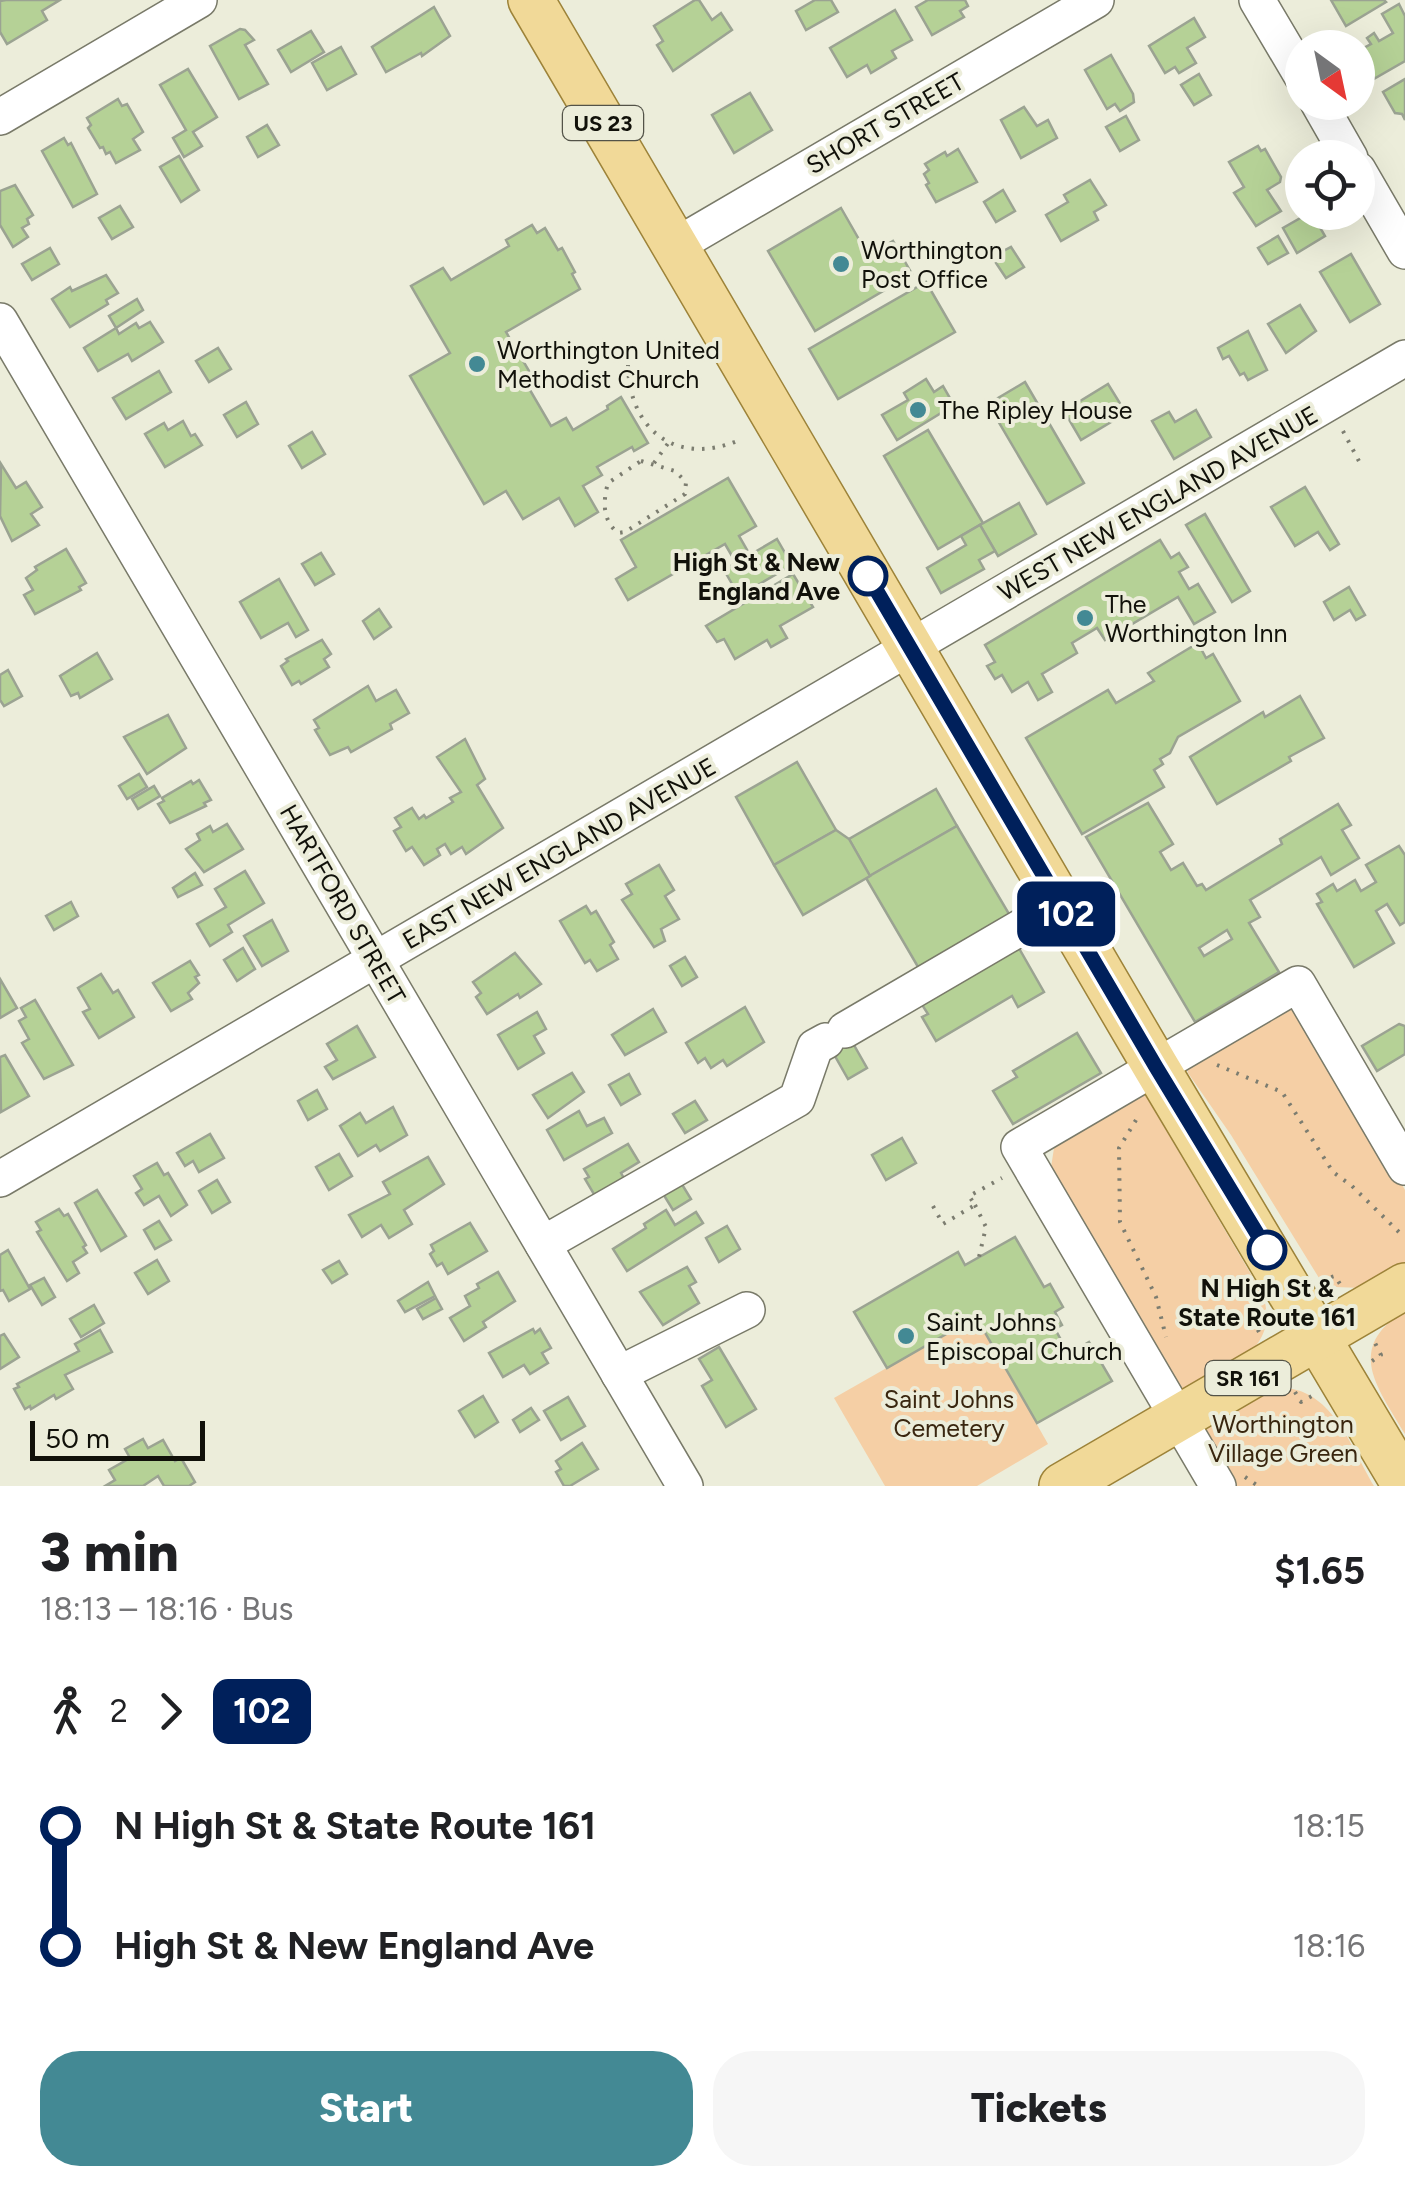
<!DOCTYPE html>
<meta charset="utf-8">
<style>
body{margin:0;font-family:Figtree,sans-serif;background:#f6f6f6;color:#202124;height:100vh;display:flex;flex-direction:column;font-size:38px;white-space:nowrap}
*{box-sizing:border-box;margin:0}
p{font-size:32px;color:#757577}
.icon{flex:none;width:55px;height:55px;fill:none;stroke:currentColor;stroke-width:2;stroke-linecap:round;stroke-linejoin:round}
.map{position:relative;height:1486px;overflow:hidden}
.sheet{display:flex;flex-direction:column;background:#fff;flex:1}
.sheet>*{flex:none}
.badge{padding:0 20px;border-radius:15px;font-size:35px;line-height:65px}
.needle{width:65px;rotate:147deg}
.fabs{position:absolute;left:1285px;top:30px;display:grid;gap:20px}
.fabs a{display:grid;place-items:center;width:90px;height:90px;border-radius:50%;background:#fff;box-shadow:0 10px 40px #0002;font-size:50px}
.scale{position:absolute;left:30px;bottom:25px;width:175px;box-sizing:border-box;padding-left:10px;border:5px solid #11110a;border-top:0;font-size:28px;line-height:35px;white-space:nowrap;color:#11110a;-webkit-text-stroke:8px #ecedda;paint-order:stroke}
.map>.badge{position:absolute;translate:-50% -50%;box-shadow:0 0 0 5px #fff}
.legs{display:flex;align-items:center;gap:15px;height:110px;padding:0 40px;font-size:32px}
.legs p{margin-inline-start:auto}
.overview{display:flex;align-items:center;justify-content:space-between;height:170px;padding:0 40px}
h1{font-size:55px;font-weight:800;line-height:75px}
.action{display:flex;gap:20px;margin-top:auto;padding:20px 40px}
.action a{flex:1;height:115px;border-radius:40px;background:#438994;color:#fff;font-size:40px;font-weight:800;line-height:115px;text-align:center}
.action a+a{background:#f6f6f6;color:#202124}
ul{padding:0 40px;list-style:none}
li{display:flex;align-items:center;gap:35px;height:120px;font-size:38px}
li i{display:grid;place-items:center;width:15px;height:100%;margin:0 12px;background:currentColor}
li i::after{content:'';width:25px;height:25px;margin:-12px;border:8px solid;border-radius:50%;background:#fff}
li p{margin-inline-start:auto}
li:first-child i{background:linear-gradient(#0000 50%,currentColor 0)}
li:last-child i{background:linear-gradient(currentColor 50%,#0000 0)}
.map>svg:first-child{display:block}
</style>
<div class="map">
<svg width="1405" height="1486" viewBox="0 0 1405 1486">
<rect width="100%" height="100%" fill="#ecedda"/>
<g fill="#f5cfa5">
<path d="M1287 1009 1297 1012 1310 1024 1405 1190V1266L1362 1288 1335 1287 1319 1278 1231 1135 1188 1073 1187 1068Z"/>
<path d="M1144 1093 1262 1293C1284 1352 1222 1370 1181 1394L1050 1174 1054 1148 1061 1137Z"/>
<path d="M1405 1311V1434C1378 1388 1344 1348 1405 1311Z"/>
<path d="M976 1317 1048 1444 977 1486H885L834 1398Z"/>
<path d="M1285 1388C1333 1391 1352 1449 1374 1486H1229L1205 1431 1208 1426 1259 1395Z"/>
</g>
<g fill="#b5d196" stroke="#9ba392" stroke-width="2.5" fill-rule="evenodd">
<path d="M6 0H60L42 11 47 20 7 44 0 32V1Z"/>
<path d="M695 0H699L712 20 721 13 732 30 673 71 657 45 663 41 654 26Z"/>
<path d="M815 0H831L838 12 806 30 796 11Z"/>
<path d="M928 0H965L968 6 960 11 964 17 932 35 916 7Z"/>
<path d="M1331 0H1384L1386 2 1346 26Z"/>
<path d="M1399 4 1405 16V61L1365 84 1358 71V51L1371 44 1367 38 1374 33 1379 41 1393 33 1382 14Z"/>
<path d="M434 7 450 36 422 56 421 53 386 72 372 47Z"/>
<path d="M895 10 912 40 892 51 896 58 871 73 867 65 847 77 830 48Z"/>
<path d="M1194 18 1205 37 1187 48 1196 63 1179 73 1175 67 1165 73 1149 46Z"/>
<path d="M240 29 245 30 254 40 245 45 268 84 239 99 210 46Z"/>
<path d="M311 31 324 52 291 72 278 50Z"/>
<path d="M341 47 356 74 327 90 312 63Z"/>
<path d="M1111 55 1133 94 1134 102 1120 111 1115 104 1107 109 1085 70Z"/>
<path d="M188 69 217 117 193 132 202 146 184 157 173 138 186 130 160 85Z"/>
<path d="M1199 74 1211 95 1194 105 1181 85Z"/>
<path d="M1405 79V120L1402 114 1395 113 1383 92Z"/>
<path d="M750 93 772 130 734 153 712 115Z"/>
<path d="M118 99 122 106 127 104 143 132 133 139 140 150 116 163 110 152 106 154 103 147 100 148 88 128 91 125 87 118Z"/>
<path d="M1024 107 1037 126 1048 120 1057 138 1021 158 1001 120Z"/>
<path d="M1126 116 1139 140 1120 151 1106 127Z"/>
<path d="M267 125 279 145 258 157 247 137Z"/>
<path d="M64 138 68 145 71 143 97 194 73 207 42 151Z"/>
<path d="M1258 146 1261 151 1265 149 1281 177 1280 182 1267 190 1281 211 1256 226 1234 193 1244 187 1229 162Z"/>
<path d="M958 149 977 182 936 202 926 185 929 183 924 174 929 170 925 164 945 152 947 156Z"/>
<path d="M179 156 199 190 181 202 160 167Z"/>
<path d="M1090 180 1106 205 1094 212 1098 220 1061 241 1046 215 1068 202 1064 195Z"/>
<path d="M15 185 33 215 27 219 29 224 22 228 28 237 13 247 0 225V191Z"/>
<path d="M1003 190 1015 211 996 222 984 202Z"/>
<path d="M120 206 133 227 112 239 99 218Z"/>
<path d="M841 208 868 255 893 241 912 274 815 331 768 251Z"/>
<path d="M1311 212 1325 236 1297 253 1283 228Z"/>
<path d="M532 225 537 233 545 228 558 250 562 248 575 272 572 274 580 289 506 332 535 381 527 385 551 426 566 418 573 430 608 409 607 406 621 397 648 443 634 451 632 447 597 467 602 475 583 486 598 512 575 526 559 498 523 519 506 491 484 504 410 376 450 353 411 286 443 268 451 280 509 246 506 240Z"/>
<path d="M1278 236 1288 253 1268 264 1258 248Z"/>
<path d="M1011 247 1024 267 1006 278 992 257Z"/>
<path d="M50 248 59 264 32 280 22 264Z"/>
<path d="M1351 254 1380 304 1350 322 1320 272Z"/>
<path d="M106 275 118 293 106 300 108 304 70 327 52 299 70 287 72 291Z"/>
<path d="M926 282 955 332 838 399 809 349Z"/>
<path d="M137 299 143 310 116 328 109 316Z"/>
<path d="M1300 305 1316 331 1286 353 1268 324Z"/>
<path d="M150 322 163 342 132 361 128 354 98 371 84 348 116 328 119 334 136 323 139 328Z"/>
<path d="M1248 331 1267 370 1248 380 1244 373 1240 375 1229 356 1223 359 1218 348Z"/>
<path d="M218 348 231 369 209 382 196 361Z"/>
<path d="M159 371 171 392 126 419 113 398Z"/>
<path d="M926 379 934 392 943 386 954 405 897 440 882 415 908 400 904 393Z"/>
<path d="M1025 382 1084 483 1047 504 988 404Z"/>
<path d="M1108 384 1126 413 1081 440 1064 411Z"/>
<path d="M246 402 258 424 237 437 224 415Z"/>
<path d="M1196 410 1211 437 1174 459 1152 421 1169 412 1175 422Z"/>
<path d="M183 421 191 436 195 434 202 445 165 467 145 434 164 423 168 430Z"/>
<path d="M928 430 983 523 938 549 884 456Z"/>
<path d="M312 432 325 454 302 468 289 446Z"/>
<path d="M1 464 16 488 26 482 42 507 31 514 39 525 12 541 0 516Z"/>
<path d="M728 478 756 526 739 536 750 555 736 563 725 544 628 600 616 579 636 567 621 540Z"/>
<path d="M1305 487 1339 544 1330 550 1318 532 1295 546 1271 507Z"/>
<path d="M1019 503 1036 534 998 556 980 525Z"/>
<path d="M1205 514 1250 591 1232 602 1186 525Z"/>
<path d="M980 525 995 551 979 560 984 569 941 593 927 568 966 545 961 536Z"/>
<path d="M777 539 792 565 739 596 724 570Z"/>
<path d="M1160 540 1171 558 1179 553 1188 567 1179 572 1189 589 1198 584 1215 612 1194 624 1178 597 1105 640 1097 628 1072 643 1077 653 1042 674 1052 692 1038 700 1028 682 1012 692 1002 675 995 679 987 666 995 662 985 645Z"/>
<path d="M66 549 86 583 79 587 81 590 35 614 24 595 33 590 26 578 37 570 35 567Z"/>
<path d="M321 553 334 574 315 585 302 564Z"/>
<path d="M793 574 813 607 780 626 787 638 771 647 767 640 735 659 724 639 717 642 706 626Z"/>
<path d="M279 579 308 630 296 637 288 623 261 638 240 602Z"/>
<path d="M1349 587 1365 615 1356 620 1350 610 1334 620 1324 602Z"/>
<path d="M379 609 391 627 374 639 363 621Z"/>
<path d="M322 640 331 654 324 659 329 667 301 684 299 681 292 685 281 666 288 661 286 659Z"/>
<path d="M1198 643 1206 658 1213 654 1240 701 1178 737 1170 753 1160 759 1163 764 1154 770 1164 787 1082 834 1026 738 1108 690 1116 703 1154 681 1148 673Z"/>
<path d="M97 653 112 679 80 698 78 693 71 696 60 676Z"/>
<path d="M8 670 22 696 4 706 0 700V675Z"/>
<path d="M368 686 376 701 396 690 409 713 390 724 392 729 351 752 348 747 330 755 315 730 319 728 314 720Z"/>
<path d="M1300 696 1324 738 1289 757 1291 761 1217 804 1190 757 1263 712 1265 717Z"/>
<path d="M168 715 186 748 147 774 124 737Z"/>
<path d="M465 739 485 779 477 785 503 828 466 854 462 847 451 854 445 844 437 849 440 855 424 865 412 847 406 851 394 831 401 827 395 818 412 808 419 819 424 815 426 818 453 802 450 798 461 792 437 757Z"/>
<path d="M797 762 836 830 774 865 736 797Z"/>
<path d="M139 774 147 787 127 799 119 786Z"/>
<path d="M199 780 211 800 204 803 206 806 170 823 158 804 164 801 162 798 191 781 193 784Z"/>
<path d="M154 786 160 796 138 809 132 799Z"/>
<path d="M936 789 957 826 870 876 849 839Z"/>
<path d="M1148 803 1173 844 1160 852 1171 870 1183 863 1197 886 1202 884 1206 890 1282 844 1280 839 1338 804 1351 825 1342 830 1359 858 1331 875 1321 857 1250 900 1260 917 1249 923 1279 972 1195 1022 1086 837ZM1227 930 1232 939 1204 956 1199 948Z"/>
<path d="M227 824 243 849 204 872 186 849 200 840 197 834 210 826 213 832Z"/>
<path d="M957 826 1012 919 921 972 866 878Z"/>
<path d="M836 830 849 839 870 876 803 915 774 865Z"/>
<path d="M1399 846 1405 855V922L1400 925 1387 904 1376 911 1394 943 1354 967 1317 904 1322 902 1317 894 1333 884 1337 891 1355 880 1361 891 1376 882 1366 865Z"/>
<path d="M659 865 674 890 665 896 679 919 661 929 665 941 654 947 622 900 632 894 626 884Z"/>
<path d="M245 871 264 903 228 925 232 932 210 946 197 924 226 907 215 889Z"/>
<path d="M195 873 202 885 178 897 173 888Z"/>
<path d="M71 902 78 916 54 930 46 916Z"/>
<path d="M586 906 591 914 596 911 614 942 610 945 618 959 597 971 590 960 585 963 560 921Z"/>
<path d="M272 920 288 951 262 966 244 936Z"/>
<path d="M1016 943 1044 992 1018 1007 1012 996 936 1041 922 1017 928 1014 919 1000Z"/>
<path d="M243 948 255 969 237 981 224 960Z"/>
<path d="M515 953 541 984 520 998 518 994 487 1014 476 997 481 993 473 982Z"/>
<path d="M685 957 697 977 682 986 670 966Z"/>
<path d="M190 961 199 975 195 977 199 983 188 993 192 999 171 1011 153 983Z"/>
<path d="M101 974 113 993 118 990 134 1017 99 1038 83 1012 90 1009 78 988Z"/>
<path d="M0 979 17 1008 0 1018Z"/>
<path d="M35 1000 73 1065 44 1079 22 1043 29 1039 19 1021 26 1017 21 1008Z"/>
<path d="M745 1007 764 1042 727 1066 723 1060 711 1068 705 1058 698 1063 686 1043Z"/>
<path d="M653 1009 666 1032 625 1055 612 1035Z"/>
<path d="M537 1012 546 1029 534 1036 544 1053 518 1069 498 1035Z"/>
<path d="M842 1024 867 1068 848 1079 823 1035Z"/>
<path d="M1399 1024 1405 1026V1054L1377 1071 1362 1046Z"/>
<path d="M357 1026 375 1057 333 1079 325 1067 337 1060 327 1044Z"/>
<path d="M1077 1033 1101 1073 1013 1124 993 1091 1017 1077 1013 1071Z"/>
<path d="M5 1055 29 1096 1 1112 0 1057Z"/>
<path d="M572 1073 584 1092 548 1118 533 1095Z"/>
<path d="M629 1074 640 1094 621 1105 609 1085Z"/>
<path d="M317 1090 327 1109 308 1120 298 1101Z"/>
<path d="M695 1101 707 1120 685 1133 673 1114Z"/>
<path d="M393 1107 407 1135 380 1151 376 1145 358 1156 340 1126 360 1113 366 1123Z"/>
<path d="M579 1111 587 1126 604 1118 612 1133 564 1160 547 1130Z"/>
<path d="M210 1134 224 1158 199 1172 193 1161 185 1166 177 1153Z"/>
<path d="M902 1138 916 1163 886 1180 872 1155Z"/>
<path d="M628 1144 639 1162 621 1173 626 1182 595 1196 585 1179 589 1177 584 1169Z"/>
<path d="M339 1154 352 1176 329 1190 316 1167Z"/>
<path d="M428 1157 444 1184 404 1210 412 1224 389 1238 381 1225 362 1237 349 1215 390 1194 383 1182Z"/>
<path d="M157 1163 164 1175 168 1173 187 1205 171 1216 159 1196 144 1205 136 1193 142 1189 134 1176Z"/>
<path d="M675 1173 691 1199 673 1210 657 1184Z"/>
<path d="M217 1180 230 1202 212 1213 199 1191Z"/>
<path d="M97 1190 126 1236 101 1251 75 1203Z"/>
<path d="M59 1209 64 1216 68 1214 86 1245 83 1247 87 1253 73 1262 79 1273 67 1281 37 1232 41 1230 36 1222Z"/>
<path d="M666 1210 675 1225 696 1212 703 1223 627 1271 613 1249 646 1228 644 1224Z"/>
<path d="M159 1221 171 1240 155 1249 144 1230Z"/>
<path d="M470 1223 487 1251 448 1274 442 1263 437 1266 430 1254 434 1251 431 1245Z"/>
<path d="M727 1226 740 1249 719 1262 706 1238Z"/>
<path d="M1015 1237 1044 1287 1050 1284 1063 1307 1055 1312 1062 1325 1055 1329 1069 1354 1089 1342 1112 1381 1037 1423 976 1317 887 1368 854 1312 958 1252 965 1265Z"/>
<path d="M8 1250 30 1289 9 1301 3 1290 0 1291V1255Z"/>
<path d="M157 1260 169 1281 148 1294 135 1273Z"/>
<path d="M339 1261 347 1274 332 1283 323 1270Z"/>
<path d="M687 1267 696 1282 689 1286 699 1303 663 1325 640 1292Z"/>
<path d="M498 1272 515 1301 483 1322 486 1327 464 1341 450 1318 470 1306 465 1296 479 1288 477 1284Z"/>
<path d="M44 1278 55 1297 42 1305 30 1285Z"/>
<path d="M428 1282 435 1296 405 1312 398 1301Z"/>
<path d="M436 1298 442 1309 423 1319 417 1309Z"/>
<path d="M94 1305 104 1323 81 1337 70 1319Z"/>
<path d="M533 1329 535 1333 540 1329 551 1348 542 1353 548 1363 530 1374 524 1365 503 1377 489 1353Z"/>
<path d="M100 1330 112 1352 65 1375 73 1389 56 1399 54 1395 31 1409 30 1406 25 1409 14 1389 19 1387 17 1384 79 1351 75 1344Z"/>
<path d="M4 1334 19 1357 0 1369V1336Z"/>
<path d="M719 1347 756 1409 726 1427 702 1386 712 1380 699 1359Z"/>
<path d="M483 1396 498 1422 475 1437 459 1411Z"/>
<path d="M568 1397 585 1426 561 1440 544 1411Z"/>
<path d="M531 1408 539 1420 520 1432 513 1420Z"/>
<path d="M143 1439 148 1448 163 1440 175 1461 181 1458 195 1482 189 1486H164L158 1476 143 1486H105L115 1480 109 1470 130 1458 125 1449Z"/>
<path d="M582 1443 598 1469 570 1486H564L556 1472 561 1469 556 1461Z"/>
</g>
<g fill="none" stroke-linecap="round" stroke-linejoin="round">
<g stroke="#797a69" stroke-width="38">
<g id="minor">
<path d="M1257 0 1302 76"/>
<path d="M1318 102 1350 158"/>
<path d="M0 117 199 0"/>
<path d="M1358 170 1405 251"/>
<path d="M675 246 1096 0"/>
<path d="M0 321 685 1486"/>
<path d="M845 1030 1061 904"/>
<path d="M0 1179 1405 358"/>
<path d="M543 1244 797 1099 815 1047 826 1041"/>
<path d="M619 1374 747 1310"/>
<path d="M1218 1486 1019 1147 1298 984 1405 1167"/>
</g>
</g>
<g stroke="#9d8339" stroke-width="48">
<g id="major">
<path d="M531 0 1156 1067 1405 1485"/>
<path d="M1062 1486 1405 1286"/>
</g>
</g>
<g stroke="#7c7d70" stroke-width="4" stroke-dasharray="2.5 8" stroke-linecap="butt">
<path d="M628 365C629 430 676 466 737 441"/>
<path d="M1343 431 1361 465"/>
<path d="M641 461 675 471 686 482 685 494 625 532 618 533C602 520 603 501 608 483Z"/>
<path d="M654 463 669 442"/>
<path d="M1217 1065 1282 1092 1333 1172 1352 1186 1403 1236"/>
<path d="M1136 1120 1119 1148 1120 1222 1156 1297 1166 1337"/>
<path d="M975 1205 986 1227 979 1257"/>
<path d="M933 1206 943 1224 975 1205 969 1196 1002 1178"/>
<path d="M1321 1280 1335 1276 1340 1284"/>
<path d="M1259 1332 1254 1323 1263 1317"/>
<path d="M1372 1361 1381 1355 1375 1343"/>
<path d="M1295 1392 1301 1402 1312 1396"/>
<path d="M1245 1477 1258 1486"/>
</g>
<use href="#minor" stroke="#fff" stroke-width="35"/>
<use href="#major" stroke="#f1d998" stroke-width="45"/>
</g>
<g fill="none" stroke-linecap="round" stroke-linejoin="round">
<g stroke="#fff" stroke-width="22">
<path id="line-1" d="M868 576 1156 1067 1267 1250"/>
</g>
<use href="#line-1" stroke="#00205b" stroke-width="15"/>
</g>
<g fill="#438994" stroke="#ecedda" stroke-width="4">
<circle cx="841" cy="264" r="10"/>
<circle cx="477" cy="364" r="10"/>
<circle cx="918" cy="410" r="10"/>
<circle cx="1085" cy="618" r="10"/>
<circle cx="906" cy="1336" r="10"/>
</g>
<g fill="#fff" stroke="#00205b" stroke-width="5">
<circle cx="868" cy="576" r="18"/>
<circle cx="1267" cy="1250" r="18"/>
</g>
<g text-anchor="middle" stroke-width="8" stroke-linejoin="round" paint-order="stroke">
<g fill="#ecedda" stroke="#535348" stroke-width="2.5">
<rect x="563" y="106" width="80" height="34" rx="8"/>
<rect x="1205.5" y="1361" width="85" height="34" rx="8"/>
</g>
<g font-size="22" font-weight="bold" fill="#11110a">
<text x="603" y="131">US 23</text>
<text x="1248" y="1386">SR 161</text>
</g>
<g font-size="25" fill="#11110a" stroke="#ecedda">
<text transform="translate(885 123) rotate(-30)" y="9">SHORT STREET</text>
<text transform="translate(1158 503) rotate(-30)" y="9">WEST NEW ENGLAND AVENUE</text>
<text transform="translate(559 853) rotate(-30)" y="9">EAST NEW ENGLAND AVENUE</text>
<text transform="translate(343 904) rotate(60)" y="9">HARTFORD STREET</text>
</g>
<g font-size="25" fill="#11110a" stroke="#ecedda" text-anchor="start">
<text x="861" y="259">Worthington<tspan x="861" dy="29">Post Office</tspan></text>
<text x="497" y="359">Worthington United<tspan x="497" dy="29">Methodist Church</tspan></text>
<text x="938" y="419">The Ripley House</text>
<text x="1105" y="613">The<tspan x="1105" dy="29">Worthington Inn</tspan></text>
<text x="926" y="1331">Saint Johns<tspan x="926" dy="29">Episcopal Church</tspan></text>
</g>
<g font-size="25" font-weight="bold" fill="#11110a" stroke="#ecedda" text-anchor="end">
<text x="840" y="571">High St &amp; New<tspan x="840" dy="29">England Ave</tspan></text>
<text x="1267" y="1297" text-anchor="middle">N High St &amp;<tspan x="1267" dy="29">State Route 161</tspan></text>
</g>
<g font-size="25" fill="#39260f" stroke="#ecedda">
<text x="949" y="1408">Saint Johns<tspan x="949" dy="29">Cemetery</tspan></text>
<text x="1283" y="1433">Worthington<tspan x="1283" dy="29">Village Green</tspan></text>
</g>
</g>
</svg>
<div class="fabs">
<a><svg class="needle" viewBox="-14 -14 28 28"><path d="M0-13l5 13h-10z" fill="#e53935"/><path d="M0 13l5-13h-10z" fill="#757577"/></svg></a>
<a><svg class="icon" aria-label="locate" viewBox="0 0 24 24"><circle cx="12" cy="12" r="6"/><path d="M12 2v4M12 18v4M2 12h4M18 12h4"/></svg></a>
</div>
<div class="scale">50 m</div>
<b class="badge" style="left:1066px;top:914px;background:#00205b;color:#fff">102</b>
</div>
<section class="sheet">
<div class="overview"><div><h1>3 min</h1><p>18:13 – 18:16 · Bus</p></div><b>$1.65</b></div>
<div class="legs"><svg class="icon" aria-label="walk" viewBox="0 0 24 24"><circle cx="13" cy="4" r="2"/><path d="M13 8l-2 6 4 7M11 14l-3 7M7 12l3-4h3l4 4"/></svg>2<svg class="icon" aria-label="forward" viewBox="0 0 24 24"><path d="M9 5l7 7-7 7"/></svg><b class="badge" style="background:#00205b;color:#fff">102</b></div>
<ul>
<li><i style="color:#00205b"></i><b>N High St &amp; State Route 161</b><p>18:15</p></li>
<li><i style="color:#00205b"></i><b>High St &amp; New England Ave</b><p>18:16</p></li>
</ul>
<div class="action"><a>Start</a><a>Tickets</a></div>
</section>
